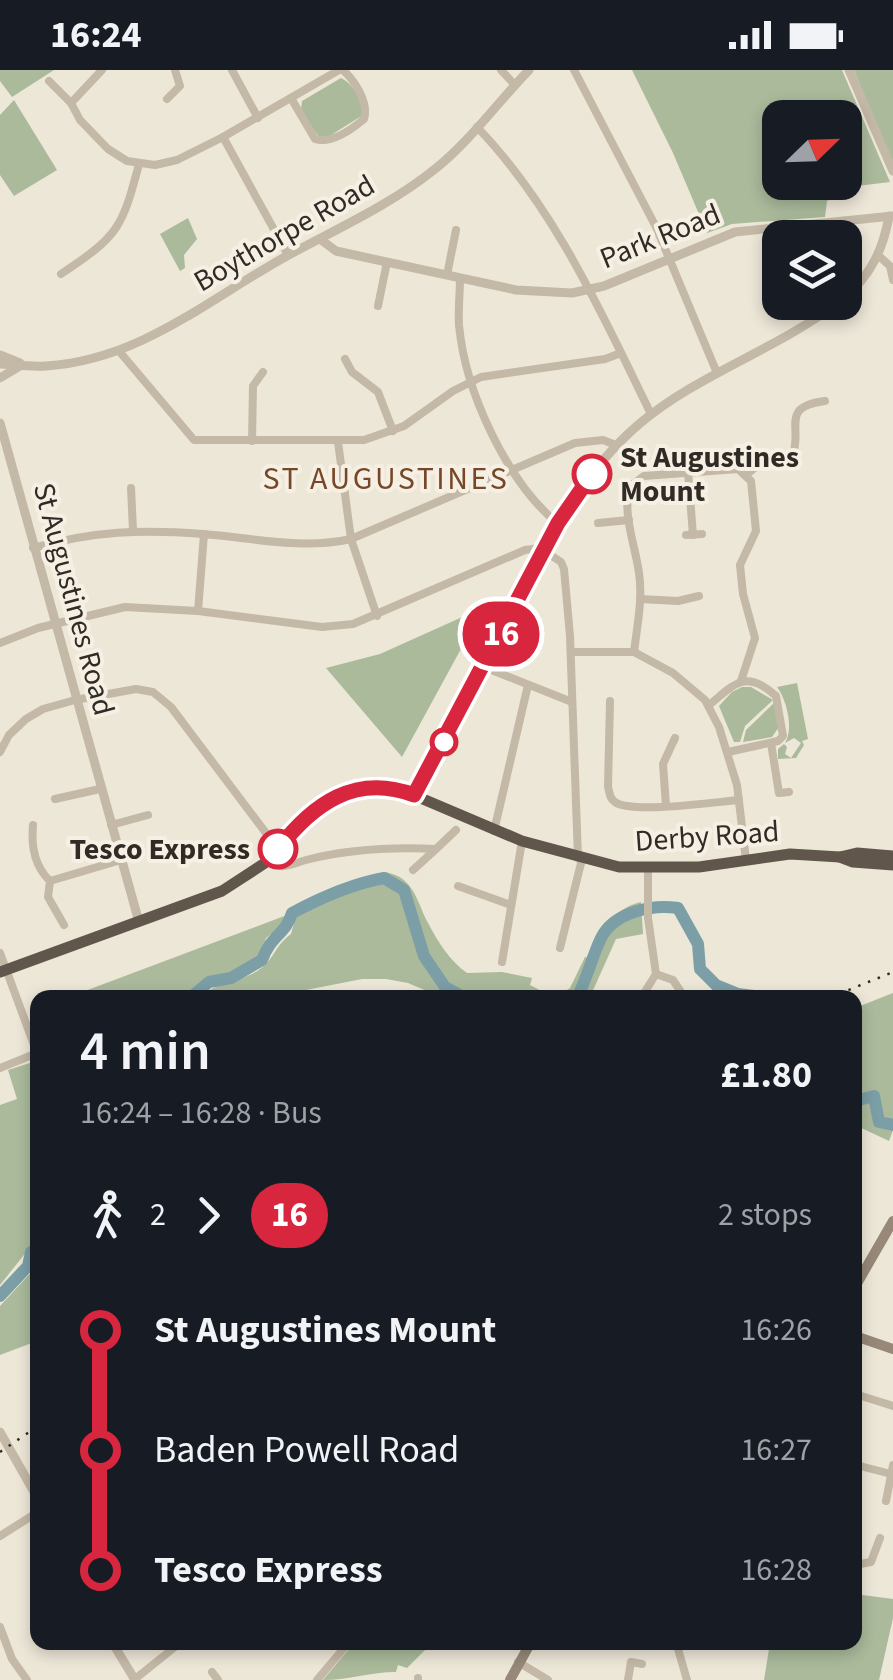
<!DOCTYPE html>
<meta charset="utf-8">
<style>
body{margin:0;font-family:"Source Sans 3",sans-serif;background:#242831;color:#f1f3f6;height:100vh;display:flex;flex-direction:column;font-size:38px;white-space:nowrap}
*{box-sizing:border-box;margin:0}
p{font-size:32px;color:#9ea1a6}
.icon{flex:none;width:55px;height:55px;fill:none;stroke:currentColor;stroke-width:2;stroke-linecap:round;stroke-linejoin:round}
.map{position:relative;flex:1;overflow:hidden}
.drawer{position:absolute;left:30px;top:920px;width:832px;height:660px;display:flex;flex-direction:column;background:#171b24;border-radius:20px;box-shadow:0 5px 15px #0003}
.drawer>*{flex:none}
.badge{padding:0 20px;border-radius:32px;font-size:35px;line-height:65px}
.needle{width:65px;rotate:67deg}
.controls{position:absolute;left:762px;top:30px;display:grid;gap:20px}
.controls a{display:grid;place-items:center;width:100px;height:100px;border-radius:20px;background:#171b24;box-shadow:0 5px 15px #0003;font-size:50px}
.map>.badge{position:absolute;translate:-50% -50%;box-shadow:0 0 0 5px #fff}
.legs{display:flex;align-items:center;gap:15px;height:110px;padding:0 50px;font-size:32px}
.legs p{margin-inline-start:auto}
.summary{display:flex;align-items:center;justify-content:space-between;height:170px;padding:0 50px}
h1{font-size:55px;font-weight:600;line-height:75px}
ul{padding:0 50px;list-style:none}
li{display:flex;align-items:center;gap:35px;height:120px;font-size:38px}
li i{display:grid;place-items:center;width:15px;height:100%;margin:0 12px;background:currentColor}
li i::after{content:'';width:25px;height:25px;margin:-12px;border:8px solid;border-radius:50%;background:#171b24}
li p{margin-inline-start:auto}
li:first-child i{background:linear-gradient(#0000 50%,currentColor 0)}
li:last-child i{background:linear-gradient(currentColor 50%,#0000 0)}
.status{display:flex;justify-content:space-between;align-items:center;height:70px;padding:0 50px;background:#171b24;direction:ltr}
.status svg{height:28px;fill:currentColor}
.map>svg:first-child{display:block}
</style>
<div class="status"><b>16:24</b><svg viewBox="0 0 49 12"><path d="M0 12V9h3v3zM5 12V6h3v6zM10 12V3h3v9zM15 12V0h3v12zM26 1h20v11H26zM47 4h2v5h-2z"/></svg></div>
<div class="map">
<svg width="893" height="1610" viewBox="0 0 893 1610">
<rect width="100%" height="100%" fill="#ede7d8"/>
<g fill="#aaba9b" fill-rule="evenodd">
<path d="M0 0H54L12 27 0 11Z"/>
<path d="M632 0H842L890 112 857 116 827 131 825 147 732 154 707 163 673 83ZM780 48H845V112H780Z"/>
<path d="M854 0H893V95Z"/>
<path d="M341 8C353 14 363 30 363 45L328 67H319L301 41 302 31Z"/>
<path d="M14 30 57 100 14 126 0 105V45Z"/>
<path d="M188 148 197 169 184 185 185 198 180 201 160 164Z"/>
<path d="M469 544 474 555 402 687 326 598 380 584Z"/>
<path d="M797 613 808 669 802 671 804 675 796 688 778 689V679L784 674 787 677 785 684 791 688 801 673 794 668 785 673C794 660 787 630 777 617Z"/>
<path d="M742 617H751L773 630 745 656 740 672H734L719 636 732 622Z"/>
<path d="M774 633 779 657 772 667 743 672 746 660Z"/>
<path d="M385 802C414 807 416 830 428 853 438 872 450 891 467 903L502 902 532 908 530 915 553 927H441L408 913 386 909H362L301 921 296 927H200C218 910 246 913 265 895 275 885 277 874 291 864L296 846 362 815 383 812Z"/>
<path d="M641 832 643 864 616 869 590 927H556L570 918 585 887 591 888C600 861 612 839 641 832Z"/>
<path d="M287 845 285 854 266 868 260 886 229 903 204 911 185 927H69Z"/>
<path d="M893 923V1060L889 1071 855 1055V938Z"/>
<path d="M36 991 37 1174 31 1176 0 1215V1035L17 1029 8 1000Z"/>
<path d="M37 1196V1271L0 1285V1236Z"/>
<path d="M855 1524 893 1529V1548L879 1610H764L770 1573 855 1572Z"/>
<path d="M354 1573V1572L432 1573 407 1598 398 1595 396 1602C371 1602 349 1610 323 1610Z"/>
</g>
<g fill="none" stroke-linecap="round" stroke-linejoin="round">
<g stroke="#7b9ea7" stroke-width="12">
<path d="M190 928 209 912 231 908 262 890C271 865 286 864 292 843 322 827 351 814 384 808L404 820 424 886 445 917 465 928"/>
<path d="M577 928C587 908 592 887 601 868 614 842 652 834 678 838L698 874 700 899 716 915 738 924 769 928"/>
<path d="M855 1031 874 1026 879 1052 893 1055"/>
<path d="M0 1226 28 1196 31 1182 38 1179"/>
</g>
<g stroke="#c4b8a6" stroke-width="8">
<path d="M232 0 258 48"/>
<path d="M501 0 515 15"/>
<path d="M574 0 656 157 717 303"/>
<path d="M49 11 71 33 80 50 108 79 127 91 155 95 177 90 223 67 339 0"/>
<path d="M291 28 315 69C331 74 351 60 364 49 369 33 355 11 343 0"/>
<path d="M167 29 180 16 175 0"/>
<path d="M71 33 102 0"/>
<path d="M477 57C555 138 602 244 651 344"/>
<path d="M223 67 288 185"/>
<path d="M879 186 890 196 893 210"/>
<path d="M61 204C118 166 122 159 139 94"/>
<path d="M447 205 456 160"/>
<path d="M460 208C460 223 458 239 459 255 465 321 506 410 557 453"/>
<path d="M378 236 387 192"/>
<path d="M119 281 194 370H364L404 356 453 321 481 307 605 289 621 283"/>
<path d="M345 289 352 302 378 322 393 361"/>
<path d="M252 371 253 316 263 302"/>
<path d="M338 372 351 469 377 546"/>
<path d="M688 402 693 465"/>
<path d="M746 405 761 393 792 387C804 359 778 337 825 331"/>
<path d="M131 418 133 460"/>
<path d="M598 453 629 450"/>
<path d="M686 465 702 464"/>
<path d="M33 478C93 461 142 459 203 464 254 468 301 480 351 469L575 373 603 370 616 375"/>
<path d="M640 529 678 531 699 526"/>
<path d="M198 541 204 464"/>
<path d="M0 573 38 558 125 537 198 541 322 557 353 554 525 480 540 478 561 492 564 499 570 566 578 788"/>
<path d="M571 582H634L673 603 705 630 719 657 737 715 746 790"/>
<path d="M634 582C637 556 643 529 639 503 635 474 623 448 629 417L644 406 738 399 751 411 756 461 740 495 743 524 755 568 741 611"/>
<path d="M484 597 572 632"/>
<path d="M610 631 608 717C610 723 609 728 615 732 631 744 716 732 739 730"/>
<path d="M709 635C734 615 745 598 776 626L783 666 778 671 728 682"/>
<path d="M771 673 779 723 789 722"/>
<path d="M0 682 9 665 26 649 43 639 75 630 136 619 153 622 171 637 278 779"/>
<path d="M55 729 100 719"/>
<path d="M666 736 663 694 675 668"/>
<path d="M33 755C31 776 34 796 50 811"/>
<path d="M111 755 148 745"/>
<path d="M494 761 528 615"/>
<path d="M268 791C282 801 291 794 306 790 349 779 392 777 436 779L456 760"/>
<path d="M413 800 436 779"/>
<path d="M50 811 121 790"/>
<path d="M50 811 48 827 64 855"/>
<path d="M458 816 511 835"/>
<path d="M560 878 582 789"/>
<path d="M0 883 37 983 0 998"/>
<path d="M502 892 522 771"/>
<path d="M656 904 673 910 685 928"/>
<path d="M371 928 372 924"/>
<path d="M641 928 656 904 648 848V800"/>
<path d="M855 1324 893 1336"/>
<path d="M860 1396 891 1404"/>
<path d="M886 1431 893 1395"/>
<path d="M0 1466 38 1442"/>
<path d="M855 1495 871 1492 880 1468"/>
<path d="M0 1557 12 1589 27 1610"/>
<path d="M676 1572 687 1610"/>
<path d="M518 1592 548 1610"/>
<path d="M212 1602 218 1610"/>
<path d="M135 1609 181 1572"/>
<path d="M317 1610 349 1572"/>
<path d="M418 1610V1608"/>
<path d="M628 1610 631 1592 642 1594"/>
</g>
<g stroke="#c4b8a6" stroke-width="9">
<path d="M849 0 893 101"/>
<path d="M320 169 336 181 516 220 572 223 604 216 735 162 893 146"/>
<path d="M845 228C871 204 883 180 889 146"/>
<path d="M0 285 20 293"/>
<path d="M0 294C15 295 31 297 46 296 139 290 206 231 285 187 336 159 389 136 435 99 470 71 498 32 529 0"/>
<path d="M0 308 20 296"/>
<path d="M0 353 139 852"/>
<path d="M414 725C446 670 475 614 504 557 542 485 574 410 638 355 698 304 776 280 839 232"/>
<path d="M0 1362 38 1429"/>
<path d="M112 1572 135 1610"/>
</g>
<g stroke="#978878" stroke-width="10">
<path d="M855 1217 893 1151"/>
<path d="M855 1266 893 1279"/>
<path d="M510 1610 531 1572"/>
</g>
<g stroke="#61564c" stroke-width="11">
<path d="M840 787 857 783 893 786"/>
<path d="M0 902 222 821 268 791 302 749 335 727 368 718 385 717 404 721 522 771 619 797H699L790 784 840 787 853 792 893 795"/>
</g>
<g stroke="#312b26" stroke-width="2.5" stroke-dasharray="2.5 8" stroke-linecap="butt">
<path d="M829 928 893 902"/>
<path d="M0 1382 38 1356"/>
</g>
</g>
<g fill="none" stroke-linecap="round" stroke-linejoin="round">
<g stroke="#fff" stroke-width="22">
<path id="line-1" d="M278 779C313 734 355 703 414 725L558 453 592 404"/>
</g>
<use href="#line-1" stroke="#d7263d" stroke-width="15"/>
</g>
<g fill="#fff" stroke="#d7263d" stroke-width="5">
<circle cx="592" cy="404" r="18"/>
<circle cx="444" cy="672" r="12"/>
<circle cx="278" cy="779" r="18"/>
</g>
<g text-anchor="middle" stroke-width="8" stroke-linejoin="round" paint-order="stroke">
<g font-size="30" fill="#312b26" stroke="#f6f0e4">
<text transform="translate(284 163) rotate(-30)" y="10">Boythorpe Road</text>
<text transform="translate(660 166) rotate(-22)" y="10">Park Road</text>
<text transform="translate(74 529) rotate(75)" y="10">St Augustines Road</text>
<text transform="translate(707 766) rotate(-4)" y="10">Derby Road</text>
</g>
<g font-size="30" font-weight="bold" fill="#312b26" stroke="#f6f0e4" text-anchor="start">
<text x="620" y="397">St Augustines<tspan x="620" dy="34">Mount</tspan></text>
<text x="250" y="789" text-anchor="end">Tesco Express</text>
</g>
<g font-size="32" letter-spacing="2.5" fill="#764829" stroke="#f6f0e4">
<text x="386" y="419">ST AUGUSTINES</text>
</g>
</g>
</svg>
<div class="controls">
<a><svg class="needle" viewBox="-14 -14 28 28"><path d="M0-13l5 13h-10z" fill="#e53935"/><path d="M0 13l5-13h-10z" fill="#9ea1a6"/></svg></a>
<a><svg class="icon" aria-label="layers" viewBox="0 0 24 24"><path d="M12 4l9 5-9 5-9-5zM3 14l9 5 9-5"/></svg></a>
</div>
<b class="badge" style="left:501px;top:564px;background:#d7263d;color:#fff">16</b>
<section class="drawer">
<div class="summary"><div><h1>4 min</h1><p>16:24 – 16:28 · Bus</p></div><b>£1.80</b></div>
<div class="legs"><svg class="icon" aria-label="walk" viewBox="0 0 24 24"><circle cx="13" cy="4" r="2"/><path d="M13 8l-2 6 4 7M11 14l-3 7M7 12l3-4h3l4 4"/></svg>2<svg class="icon" aria-label="forward" viewBox="0 0 24 24"><path d="M9 5l7 7-7 7"/></svg><b class="badge" style="background:#d7263d;color:#fff">16</b><p>2 stops</p></div>
<ul>
<li><i style="color:#d7263d"></i><b>St Augustines Mount</b><p>16:26</p></li>
<li><i style="color:#d7263d"></i><span>Baden Powell Road</span><p>16:27</p></li>
<li><i style="color:#d7263d"></i><b>Tesco Express</b><p>16:28</p></li>
</ul>
</section>
</div>
